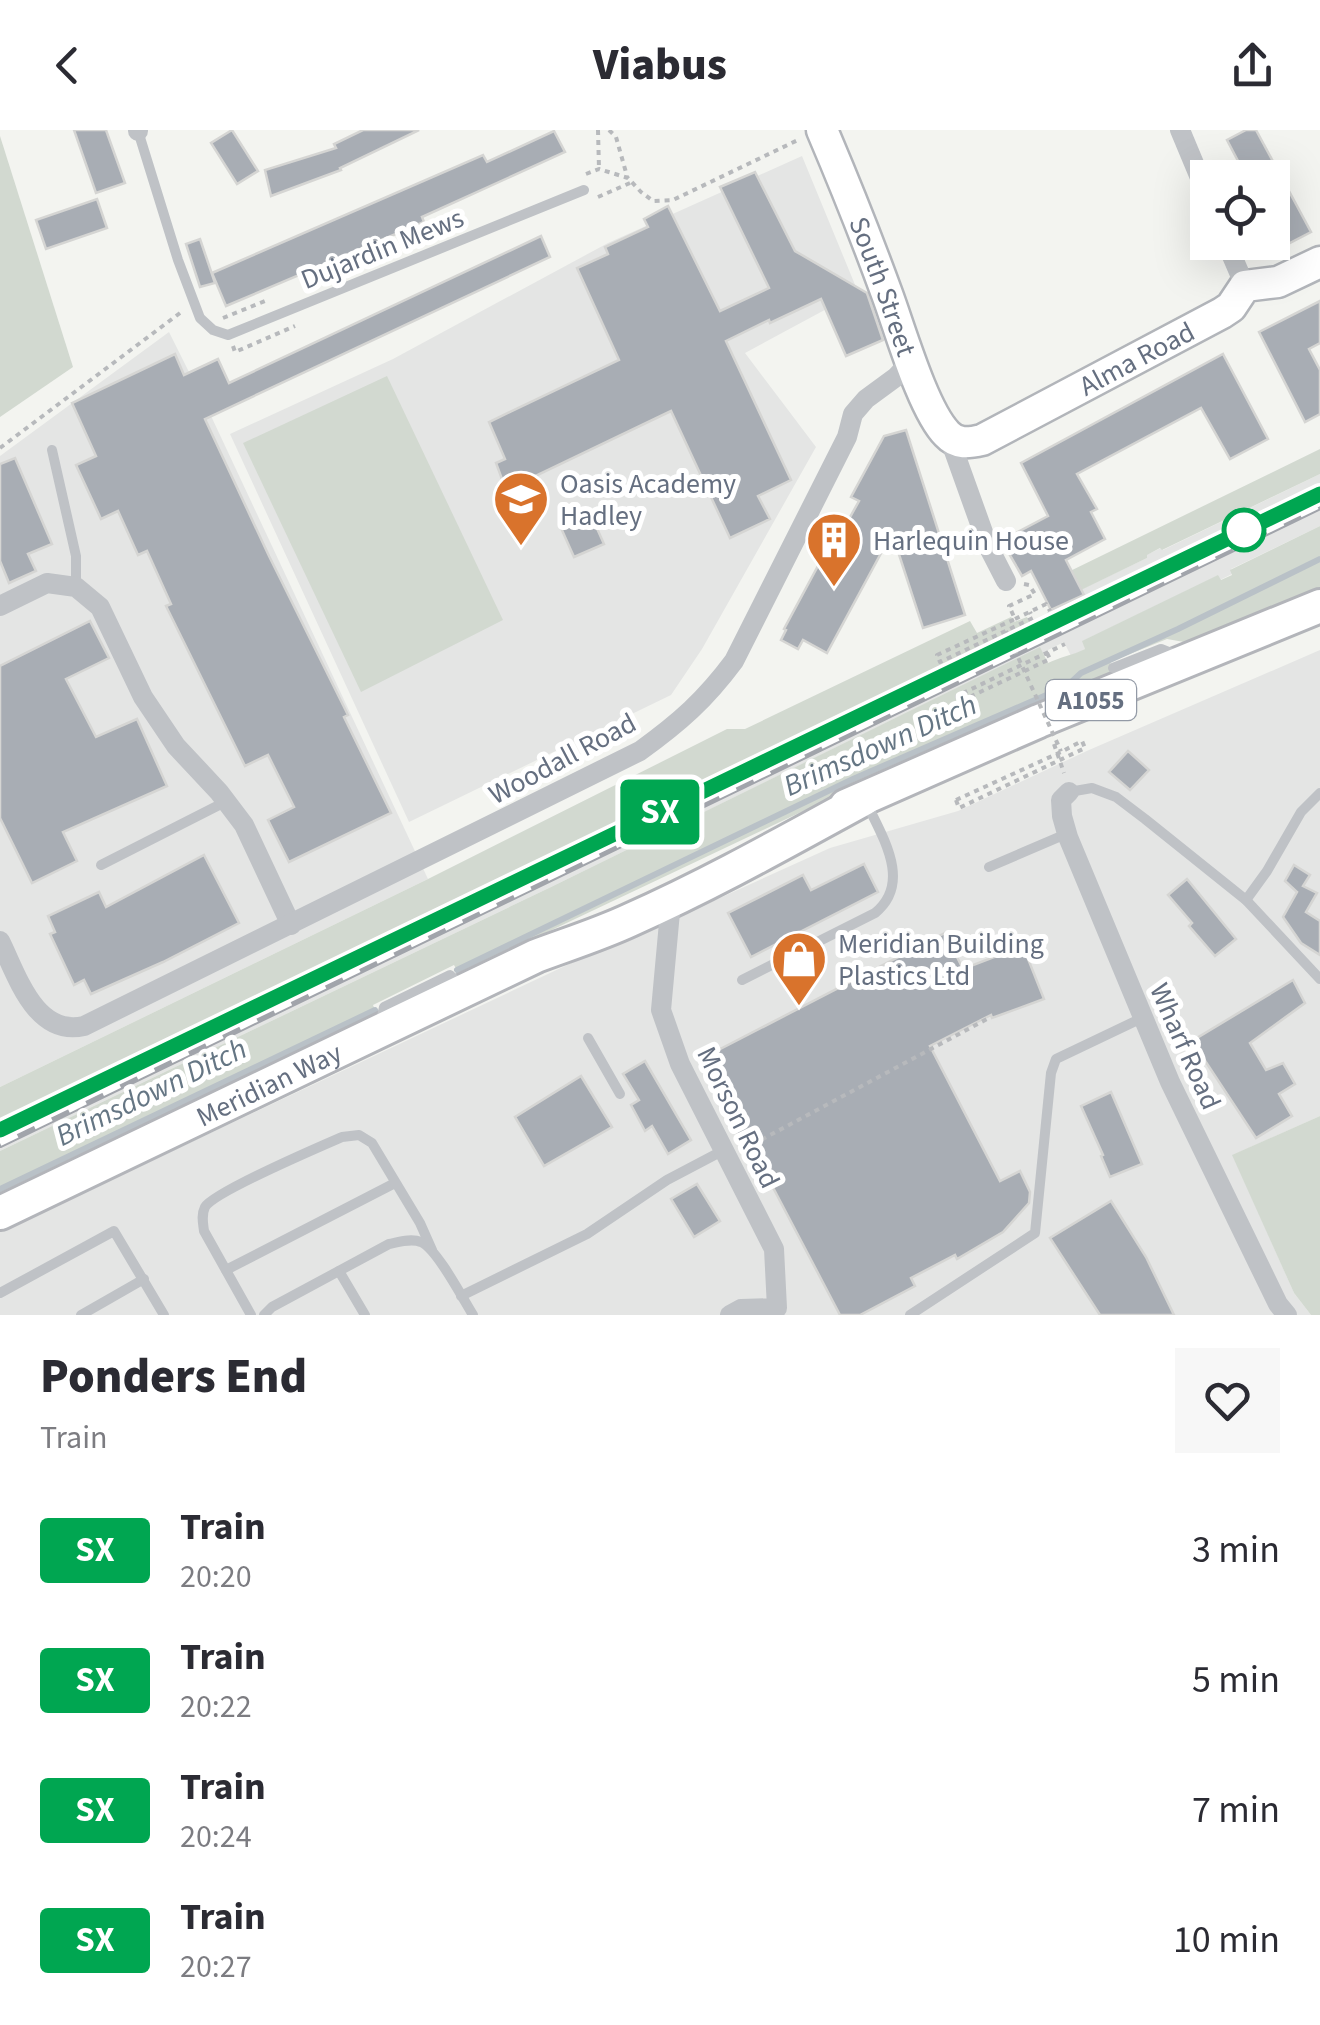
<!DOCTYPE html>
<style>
body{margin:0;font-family:"Source Sans 3",sans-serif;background:#f7f7f7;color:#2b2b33;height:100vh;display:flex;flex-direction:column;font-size:38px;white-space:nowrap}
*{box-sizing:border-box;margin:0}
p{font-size:32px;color:#7c7c81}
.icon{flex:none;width:55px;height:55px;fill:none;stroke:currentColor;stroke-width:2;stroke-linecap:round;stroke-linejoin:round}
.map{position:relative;height:1185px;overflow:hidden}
.side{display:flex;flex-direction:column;background:#fff;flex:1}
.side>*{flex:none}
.badge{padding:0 20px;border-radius:8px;font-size:35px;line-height:65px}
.fabs{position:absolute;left:1190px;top:30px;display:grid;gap:20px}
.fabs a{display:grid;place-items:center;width:100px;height:100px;border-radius:0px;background:#fff;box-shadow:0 10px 40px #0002;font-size:50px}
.map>.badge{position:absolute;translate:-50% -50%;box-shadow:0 0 0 5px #fff}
.round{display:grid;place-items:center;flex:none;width:105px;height:105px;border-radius:0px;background:#f7f7f7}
.summary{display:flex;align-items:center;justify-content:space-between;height:170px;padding:0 40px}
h1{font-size:48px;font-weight:800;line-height:75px}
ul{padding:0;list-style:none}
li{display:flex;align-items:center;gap:30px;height:130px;padding:0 40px}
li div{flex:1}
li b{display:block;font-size:38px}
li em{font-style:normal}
li .badge{min-width:110px;font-weight:700;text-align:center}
header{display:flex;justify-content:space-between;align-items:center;height:130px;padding:0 40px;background:#fff;font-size:45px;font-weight:800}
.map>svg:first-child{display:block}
</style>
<header><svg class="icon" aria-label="back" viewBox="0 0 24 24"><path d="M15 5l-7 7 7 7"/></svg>Viabus<svg class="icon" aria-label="share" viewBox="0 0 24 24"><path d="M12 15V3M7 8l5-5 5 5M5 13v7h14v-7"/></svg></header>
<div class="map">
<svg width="1320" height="1185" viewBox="0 0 1320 1185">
<rect width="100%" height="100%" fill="#f3f4f0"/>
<g fill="#e4e5e4">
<path d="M802 26 858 162 745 223 816 317 702 519 671 565 409 692 230 304 393 229 608 113Z"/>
<path d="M169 202 212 288 428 749 0 957V326Z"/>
<path d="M1320 344V396L1231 439 1232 444 1220 450 1217 446 1083 511 1085 519 1071 526 1064 512 1042 523 1039 518 551 757 0 1021V992L1049 487 1047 482 1051 480 1040 456 1082 459 1147 428 1146 425 1161 418 1163 420Z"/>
<path d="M1320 520V986L1233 1025 1294 1163 1311 1185H0V1102L633 804 700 777 830 718 958 681 1089 620Z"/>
</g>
<g fill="#d2d9d0">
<path d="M0 6 73 237 0 287Z"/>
<path d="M387 246 503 490 361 562 243 313Z"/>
<path d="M1320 319V344L1162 420 1160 418 1147 425V428L1081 460 1062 445Z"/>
<path d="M1320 396V462L1288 476 1184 512 1167 509 1110 532 1115 544 932 620 459 844 454 835 373 875 377 885 0 1066V1021L551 757 1040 517 1048 533C1060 527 1073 525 1085 519L1082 511 1218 445 1221 450 1232 445 1230 440Z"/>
<path d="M1048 485 1050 486 1029 496 0 992V957L428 749 727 599H745L970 491 977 503 1011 487 1014 492 1027 487 1030 493Z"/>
<path d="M1320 986V1185H1311L1294 1163 1232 1025Z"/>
</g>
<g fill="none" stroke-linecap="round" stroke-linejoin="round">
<g stroke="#b9c1c7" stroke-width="6">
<path d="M457 840 853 649 1067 556 1081 543 1178 499 1320 429"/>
<path d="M0 1059 375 880"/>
</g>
</g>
<g fill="#a8adb4" stroke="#d5d5d3" stroke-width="2.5">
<path d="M74 0H106L125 53 96 63Z"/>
<path d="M232 0 258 41 237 54 211 13Z"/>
<path d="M363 0H419L340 38 341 40 271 66 265 40 336 18 334 14Z"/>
<path d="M1246 0H1256L1311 102 1284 116 1272 95V48H1247L1227 10Z"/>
<path d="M554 1 565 22 422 87 424 92 226 176 212 143 483 25 487 32Z"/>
<path d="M755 42 795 121 867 163 883 210 846 226 821 169 770 193 769 190 726 211 791 350 758 366 770 389 730 408 671 281 506 360 496 333 505 329 489 292 619 230 577 138 608 124 605 117 648 97 644 89 668 76 720 181 769 158 720 57Z"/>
<path d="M97 69 107 98 46 119 36 90Z"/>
<path d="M541 106 550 127 205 289 269 426 348 585 344 587 391 683 289 732 268 690 294 677 268 625 245 636 166 476 171 474 147 421 138 425 118 381 101 389 76 335 96 326 72 273 175 224 184 245 218 229 229 253Z"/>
<path d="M200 109 215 153 200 157 186 114Z"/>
<path d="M1320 171V213L1309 219 1320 240V284L1305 292 1259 202Z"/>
<path d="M1223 224 1268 309 1230 329 1201 278 1077 344 1097 379 1091 382 1105 409 1066 430 1084 465 1051 480 1031 441 1022 446 1004 415 1018 407 1016 403 1048 386 1021 333Z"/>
<path d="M906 300 965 485 923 498 892 403 827 523 803 510 798 519 781 510 786 500 784 499 840 395 844 398 859 371 851 367 884 306Z"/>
<path d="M15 328 52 414 28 424 36 441 9 453 0 431V334Z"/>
<path d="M591 385 604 414 574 427 561 398Z"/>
<path d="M90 491 109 528 66 549 96 607 137 589 167 656 63 702 77 731 32 753 0 688V536Z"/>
<path d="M1128 621 1149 640 1130 660 1109 642Z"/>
<path d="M204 725 239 793 163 832 91 864 84 850 74 855 50 804 55 802 48 786 99 762 106 777Z"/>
<path d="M864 734 878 762 751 827 728 783 803 745 811 760Z"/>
<path d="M1294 735 1310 745 1303 756 1317 763 1306 782 1320 791V825L1301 813 1283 787 1297 762 1285 751Z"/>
<path d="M1187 749 1236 809 1215 826 1189 796 1192 793 1168 765Z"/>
<path d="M945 803 963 839 1023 816 1044 869 992 888 991 885 930 916 1000 1051 1020 1041 1030 1062 1029 1073 1003 1102 957 1129 955 1125 911 1148 915 1156 860 1185H840L748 1010 742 1013 699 930Z"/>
<path d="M1293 850 1305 873 1250 913 1266 940 1283 933 1295 954 1279 964 1292 986 1256 1008 1192 911Z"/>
<path d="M645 931 691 1010 668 1024 652 996 645 1001 631 975 639 970 623 944Z"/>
<path d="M581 946 612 997 544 1036 515 987Z"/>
<path d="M1111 962 1142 1034 1110 1047 1101 1026 1103 1025 1081 976Z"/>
<path d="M697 1054 720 1091 694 1107 671 1069Z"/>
<path d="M1111 1071 1146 1127 1174 1185H1100L1050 1108Z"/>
</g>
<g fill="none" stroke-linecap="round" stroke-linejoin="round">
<g stroke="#b2b5ba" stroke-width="35">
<g id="secondary">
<path id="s1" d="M822 0C845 54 867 109 887 164 900 199 923 280 947 304 957 315 969 313 982 310L1222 183 1231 177 1245 156 1278 152 1320 132"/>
</g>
</g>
<g stroke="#b3b5ba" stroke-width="38">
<g id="primary">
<path d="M846 676 1039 591 1320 476"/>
<path id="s2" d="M0 1083 536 826C568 814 600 804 630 790 711 754 787 711 864 669"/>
</g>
</g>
<g stroke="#b7b9bc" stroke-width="4" stroke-dasharray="5 5" stroke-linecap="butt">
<path d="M598 0 599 39"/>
<path d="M609 0 616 7 627 46"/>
<path d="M586 44 599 39 628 48 641 62 653 71 673 70 800 9"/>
<path d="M598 67 630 53"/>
<path d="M223 188 265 171"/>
<path d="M233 216 235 222 295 196"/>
<path d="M0 318 180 183"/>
<path d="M1024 454 1029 455 1035 464 1009 476 1015 489 937 525 940 532 1033 488 1030 482"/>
<path d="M1015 489 1046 474 1050 481"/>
<path d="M1047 523 1050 529 959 572 957 566 1065 514"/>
<path d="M1054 614 1064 643"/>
<path d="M956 670 959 678 1085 618 1082 611 1061 622 1060 619"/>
<path d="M744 1019 987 889"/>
</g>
<g stroke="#bfc2c6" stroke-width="10">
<path d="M138 1 178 130 200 188 213 200 228 205 584 60"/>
<path d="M52 320 76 426V457"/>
<path d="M1113 538 1161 519 1171 523 1174 530"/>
<path d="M1069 662 1092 658 1116 667 1145 689 1246 770 1320 849"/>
<path d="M101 735 225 672"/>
<path d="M989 737 1066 704"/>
<path d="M1246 770 1267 741 1301 682 1320 663"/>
<path d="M742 850 875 783C912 753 883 708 867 674"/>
<path d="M381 891 384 877 450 845 461 856"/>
<path d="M588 908 620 964"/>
<path d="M226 1140 395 1053"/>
<path d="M339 1141 365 1185"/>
<path d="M0 1163 114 1101 164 1185"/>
<path d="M461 1166 587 1104 667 1050 724 1020"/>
<path d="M81 1185 144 1149"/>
<path d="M251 1185 204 1101C203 1093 201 1085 205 1077 214 1062 319 1017 342 1007L359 1005 372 1013 420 1093 432 1120"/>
<path d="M264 1185 272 1177 389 1114C399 1112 411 1108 421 1112 437 1119 463 1169 473 1185"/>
<path d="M910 1185 1035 1103 1051 943 1056 929 1142 888"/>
</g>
<g stroke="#bfc2c6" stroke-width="20">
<path d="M138 0V1"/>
<path d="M1180 0 1208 67"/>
<path d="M1226 112 1245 156"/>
<path d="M949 307 988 416 1006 451"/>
<path d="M0 476 47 453 76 457 100 477 143 567 176 616 219 662 244 695 291 795"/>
<path d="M1069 662 1061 670 1062 686 1068 707 1170 952 1278 1174 1287 1185"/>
<path d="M671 771 661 880 680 934 774 1119 777 1178 741 1179 730 1185"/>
<path d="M0 811C17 845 35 907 84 896L640 621C680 592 705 570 734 531L847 307 853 284 866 269 896 247 911 231"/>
</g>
<use href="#secondary" stroke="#fff" stroke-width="30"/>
<use href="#primary" stroke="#fff" stroke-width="32"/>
<g stroke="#a1a4ab" stroke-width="10">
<path id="rail" d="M0 1013 1320 375"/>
</g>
<use href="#rail" stroke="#fff" stroke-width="6" stroke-dasharray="19" stroke-linecap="butt"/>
<g stroke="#b7b9bc" stroke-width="4" stroke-dasharray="5 5" stroke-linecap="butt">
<path d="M1006 501 1060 619"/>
<path d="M956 670 1061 622"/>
</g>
</g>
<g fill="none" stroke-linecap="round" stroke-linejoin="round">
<g stroke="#fff" stroke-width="22">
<path id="line" d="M0 1000 1320 364"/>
</g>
<use href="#line" stroke="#00a651" stroke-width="15"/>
</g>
<defs>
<g id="school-pin" transform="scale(2.875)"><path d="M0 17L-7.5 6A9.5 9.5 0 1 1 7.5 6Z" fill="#d9732c" stroke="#fff"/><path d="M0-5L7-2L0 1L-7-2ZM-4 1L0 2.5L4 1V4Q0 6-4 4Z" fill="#fff"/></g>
<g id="building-pin" transform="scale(2.875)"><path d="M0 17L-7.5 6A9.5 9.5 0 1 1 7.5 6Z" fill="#d9732c" stroke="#fff"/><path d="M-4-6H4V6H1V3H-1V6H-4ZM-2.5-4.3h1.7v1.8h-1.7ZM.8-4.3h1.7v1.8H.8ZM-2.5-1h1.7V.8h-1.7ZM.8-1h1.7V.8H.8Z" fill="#fff"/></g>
<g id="shop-pin" transform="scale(2.875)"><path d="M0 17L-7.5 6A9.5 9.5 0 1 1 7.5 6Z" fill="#d9732c" stroke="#fff"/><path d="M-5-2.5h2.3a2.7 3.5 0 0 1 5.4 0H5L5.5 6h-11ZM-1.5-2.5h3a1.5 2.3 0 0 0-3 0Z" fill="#fff"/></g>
</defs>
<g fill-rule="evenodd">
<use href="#school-pin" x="521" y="369"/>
<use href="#building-pin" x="834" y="410"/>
<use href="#shop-pin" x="799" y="829"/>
</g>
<circle fill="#fff" stroke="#00a651" stroke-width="5" cx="1244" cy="400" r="20"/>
<g text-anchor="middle" stroke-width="10" stroke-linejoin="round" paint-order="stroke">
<rect fill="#fff" stroke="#939aa6" stroke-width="2.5" x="1046" y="550" width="90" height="40" rx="8"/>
<g font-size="25" font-weight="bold" fill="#656f80">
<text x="1091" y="579">A1055</text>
</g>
<g font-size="28" fill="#656f80" stroke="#fff">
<text transform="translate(382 118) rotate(-22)" y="10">Dujardin Mews</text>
<text dy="10" stroke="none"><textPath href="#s1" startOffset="168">South Street</textPath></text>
<text dy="10" stroke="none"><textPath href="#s1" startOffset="542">Alma Road</textPath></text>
<text transform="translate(562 628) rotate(-28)" y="10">Woodall Road</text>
<text transform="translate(1186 916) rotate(66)" y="10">Wharf Road</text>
<text dy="10" stroke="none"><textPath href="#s2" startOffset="298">Meridian Way</textPath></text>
<text transform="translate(739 987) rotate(64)" y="10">Morson Road</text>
</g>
<g font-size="28" fill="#656f80" stroke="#fff" text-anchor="start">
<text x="560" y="363">Oasis Academy<tspan x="560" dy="32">Hadley</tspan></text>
<text x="873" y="420">Harlequin House</text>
<text x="838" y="823">Meridian Building<tspan x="838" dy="32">Plastics Ltd</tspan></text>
</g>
<g font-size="30" font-style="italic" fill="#657684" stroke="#fff">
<text transform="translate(880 615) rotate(-24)" y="10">Brimsdown Ditch</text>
<text transform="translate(151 962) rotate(-26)" y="10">Brimsdown Ditch</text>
</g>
</g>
</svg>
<div class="fabs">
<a><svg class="icon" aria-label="locate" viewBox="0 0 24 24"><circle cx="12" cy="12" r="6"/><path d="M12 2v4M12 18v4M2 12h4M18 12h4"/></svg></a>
</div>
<b class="badge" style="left:660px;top:682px;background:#00a651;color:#fff">SX</b>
</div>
<section class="side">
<div class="summary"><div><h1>Ponders End</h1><p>Train</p></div><a class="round"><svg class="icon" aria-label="heart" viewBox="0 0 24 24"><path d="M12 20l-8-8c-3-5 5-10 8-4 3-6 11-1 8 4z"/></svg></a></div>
<ul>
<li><span class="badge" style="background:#00a651;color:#fff">SX</span><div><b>Train</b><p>20:20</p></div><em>3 min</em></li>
<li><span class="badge" style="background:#00a651;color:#fff">SX</span><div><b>Train</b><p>20:22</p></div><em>5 min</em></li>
<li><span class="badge" style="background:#00a651;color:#fff">SX</span><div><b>Train</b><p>20:24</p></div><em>7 min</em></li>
<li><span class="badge" style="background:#00a651;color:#fff">SX</span><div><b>Train</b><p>20:27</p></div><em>10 min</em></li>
</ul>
</section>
